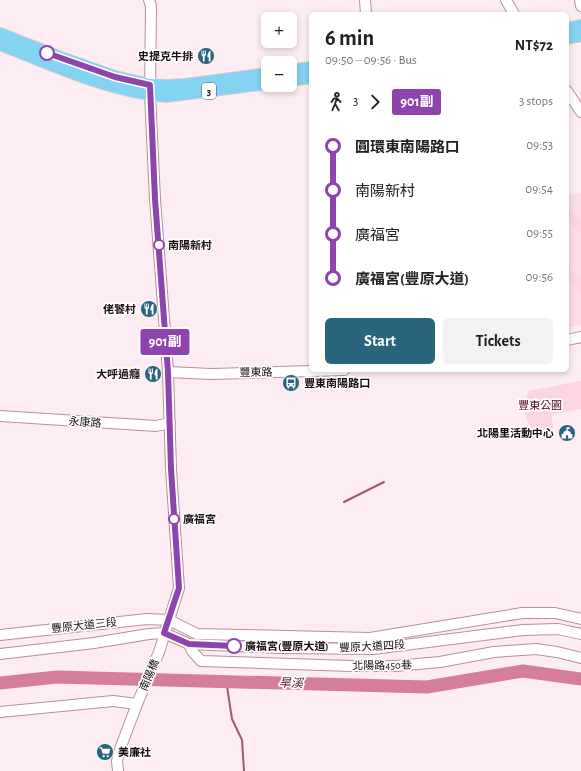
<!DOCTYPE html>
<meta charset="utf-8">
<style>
body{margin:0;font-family:"Alegreya Sans","Noto Sans TC",sans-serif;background:#f2f2f2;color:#202124;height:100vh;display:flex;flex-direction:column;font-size:15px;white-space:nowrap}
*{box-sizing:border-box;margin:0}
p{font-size:13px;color:#757577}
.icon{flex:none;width:22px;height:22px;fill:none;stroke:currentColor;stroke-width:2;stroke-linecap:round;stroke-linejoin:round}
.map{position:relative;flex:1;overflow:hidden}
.side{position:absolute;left:309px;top:12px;width:260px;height:360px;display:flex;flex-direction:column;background:#fff;border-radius:6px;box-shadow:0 2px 6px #0003}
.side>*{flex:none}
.badge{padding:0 8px;border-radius:3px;font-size:14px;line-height:26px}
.fabs{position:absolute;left:261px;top:12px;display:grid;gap:8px}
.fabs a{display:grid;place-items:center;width:36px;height:36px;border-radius:6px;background:#fff;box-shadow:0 2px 6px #0003;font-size:20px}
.map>.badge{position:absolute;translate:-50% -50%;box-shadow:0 0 0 2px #fff}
.legs{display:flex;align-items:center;gap:6px;height:44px;padding:0 16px;font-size:13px}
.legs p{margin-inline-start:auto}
.overview{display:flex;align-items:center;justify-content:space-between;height:68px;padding:0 16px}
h1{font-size:22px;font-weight:700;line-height:30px}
.action{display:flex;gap:8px;margin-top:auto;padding:8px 16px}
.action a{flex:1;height:46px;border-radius:6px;background:#2b647d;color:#fff;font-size:16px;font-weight:700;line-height:46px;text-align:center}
.action a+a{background:#f2f2f2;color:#202124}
ul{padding:0 16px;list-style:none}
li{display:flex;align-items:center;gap:14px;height:44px;font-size:15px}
li i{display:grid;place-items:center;width:6px;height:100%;margin:0 5px;background:currentColor}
li i::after{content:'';width:10px;height:10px;margin:-5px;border:3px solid;border-radius:50%;background:#fff}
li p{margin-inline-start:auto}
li:first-child i{background:linear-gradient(#0000 50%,currentColor 0)}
li:last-child i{background:linear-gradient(currentColor 50%,#0000 0)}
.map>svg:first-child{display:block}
</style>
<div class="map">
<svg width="581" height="771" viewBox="0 0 581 771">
<rect width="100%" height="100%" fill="#fdecf1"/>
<path fill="#fcdde6" d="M581 193V325L567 328V195Z"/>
<g fill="#fcd5e0">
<path d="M567 208 581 222V233L567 220Z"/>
<path d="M567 266 575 274 581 278V294L567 279Z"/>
<path d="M581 381V409L551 415 554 432 536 434C523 418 523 410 528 391Z"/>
</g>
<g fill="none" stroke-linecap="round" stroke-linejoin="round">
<g stroke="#9d5c72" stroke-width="2">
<path d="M344 502 384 482"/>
<path d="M226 680 232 719 242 740 244 771"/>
</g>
<path stroke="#d57e9c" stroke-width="13" d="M0 683 57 677 427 687 523 671 581 679"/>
<g stroke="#b7909c" stroke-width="12">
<g id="minor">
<path d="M365 0 366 14"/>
<path d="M506 0 514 14"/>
<path d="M580 0 581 6"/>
<path d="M567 91 581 112"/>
<path d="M567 340 581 337"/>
<path d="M168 372 211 374 344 370"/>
<path d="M0 416 156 426 170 423"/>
<path d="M0 635 147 619 169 620 197 634 370 638 522 613H555L581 619"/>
<path d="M189 644 192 651 201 661 351 666H395L440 662 494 652 536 649 557 652 581 658"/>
<path d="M0 654 94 643 149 634 164 633 189 644 281 648 373 649 523 630 558 629 581 634"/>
<path d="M0 712 113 701 137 704"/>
<path d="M118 771 117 761 120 749 137 704 159 652 179 588 171 469 168 372 155 199 150 95 151 6 149 0"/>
</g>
</g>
<g stroke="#d1cecf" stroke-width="14">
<g id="major">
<path d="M567 29 581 26"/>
<path d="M0 34 61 58 115 77 150 85 166 86 185 85 268 74"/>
<path d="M567 38 581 35"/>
<path d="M0 44C54 65 108 91 166 96L268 83"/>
<path d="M290 71 311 68"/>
<path d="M290 80 311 77"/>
</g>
</g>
<use href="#minor" stroke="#fff" stroke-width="10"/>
<use href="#major" stroke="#85d3f2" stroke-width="12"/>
</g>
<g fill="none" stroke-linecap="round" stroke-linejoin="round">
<g stroke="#fff" stroke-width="9">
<path id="line-1" d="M47 53 115 77 150 85 155 199 168 372 171 469 179 588 164 633 189 644 234 646"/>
</g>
<use href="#line-1" stroke="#8e44ad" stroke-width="6"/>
</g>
<defs>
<g id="restaurant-disc" transform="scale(0.9)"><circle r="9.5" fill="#2b647d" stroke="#fff"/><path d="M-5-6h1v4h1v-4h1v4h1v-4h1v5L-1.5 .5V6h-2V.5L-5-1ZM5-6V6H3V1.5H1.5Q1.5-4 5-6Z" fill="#fff"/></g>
<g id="bus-disc" transform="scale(0.9)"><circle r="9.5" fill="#2b647d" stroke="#fff"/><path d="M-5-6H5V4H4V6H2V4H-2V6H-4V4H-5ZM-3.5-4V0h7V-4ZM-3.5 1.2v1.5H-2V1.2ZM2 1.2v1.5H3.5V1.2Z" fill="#fff"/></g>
<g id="civic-disc" transform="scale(0.9)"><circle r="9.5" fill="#2b647d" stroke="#fff"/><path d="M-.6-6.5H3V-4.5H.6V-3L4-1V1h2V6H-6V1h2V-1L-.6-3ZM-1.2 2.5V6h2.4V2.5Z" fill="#fff"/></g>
<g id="supermarket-disc" transform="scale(0.9)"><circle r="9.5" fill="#2b647d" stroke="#fff"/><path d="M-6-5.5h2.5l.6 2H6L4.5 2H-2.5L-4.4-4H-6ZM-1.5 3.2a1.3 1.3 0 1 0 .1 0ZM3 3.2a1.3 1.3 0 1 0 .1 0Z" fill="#fff"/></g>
</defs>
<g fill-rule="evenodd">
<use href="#restaurant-disc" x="206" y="56"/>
<use href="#restaurant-disc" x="149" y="309"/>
<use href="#restaurant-disc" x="153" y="374"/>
<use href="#bus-disc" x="291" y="383"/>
<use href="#civic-disc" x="567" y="433"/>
<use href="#supermarket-disc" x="105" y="752"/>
</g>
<g fill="#fff" stroke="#8e44ad" stroke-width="2">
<circle cx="47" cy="53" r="7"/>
<circle cx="159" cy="245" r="5"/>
<circle cx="174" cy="519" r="5"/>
<circle cx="234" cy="646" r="7"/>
</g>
<g text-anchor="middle" stroke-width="3.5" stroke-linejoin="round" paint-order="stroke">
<rect fill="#fff" stroke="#5f5558" stroke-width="1" x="202" y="83" width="14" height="16" rx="3"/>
<g font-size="10" font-weight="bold" fill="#1a0c11">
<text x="209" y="95">3</text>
</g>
<g font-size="11" font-weight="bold" fill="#1a0c11" stroke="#fff" text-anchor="end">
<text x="193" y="60">史提克牛排</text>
<text x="136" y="313">佬饕村</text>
<text x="140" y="378">大呼過癮</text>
<text x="304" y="387" text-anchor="start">豐東南陽路口</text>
<text x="554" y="437">北陽里活動中心</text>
<text x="118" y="756" text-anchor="start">美廉社</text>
</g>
<g font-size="11" font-weight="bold" fill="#1a0c11" stroke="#fff" text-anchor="start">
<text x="168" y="249">南陽新村</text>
<text x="183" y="523">廣福宮</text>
<text x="245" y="650">廣福宮(豐原大道)</text>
</g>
<g font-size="11" fill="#1a0c11" stroke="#fff">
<text transform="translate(256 372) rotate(-1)" y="4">豐東路</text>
<text transform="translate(85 422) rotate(4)" y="4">永康路</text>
<text transform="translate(84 625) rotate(-6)" y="4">豐原大道三段</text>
<text transform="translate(372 646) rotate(-3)" y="4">豐原大道四段</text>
<text transform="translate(382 665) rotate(-1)" y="4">北陽路450巷</text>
<text transform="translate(149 675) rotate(-67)" y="4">南陽橋</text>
</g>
<g font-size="11" fill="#54032b" stroke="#fff">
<text x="540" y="409">豐東公園</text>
</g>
<g font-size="12" font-style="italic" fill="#5e0f33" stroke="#fff">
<text transform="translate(291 683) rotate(2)" y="4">旱溪</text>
</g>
</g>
</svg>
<div class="fabs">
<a>+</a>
<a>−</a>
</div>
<b class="badge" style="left:165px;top:342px;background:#8e44ad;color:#fff">901副</b>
<section class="side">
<div class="overview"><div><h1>6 min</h1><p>09:50 – 09:56 · Bus</p></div><b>NT$72</b></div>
<div class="legs"><svg class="icon" aria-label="walk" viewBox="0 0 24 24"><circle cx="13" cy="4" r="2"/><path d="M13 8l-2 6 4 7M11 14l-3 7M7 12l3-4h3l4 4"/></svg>3<svg class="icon" aria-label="forward" viewBox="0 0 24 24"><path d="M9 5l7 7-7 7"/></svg><b class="badge" style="background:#8e44ad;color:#fff">901副</b><p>3 stops</p></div>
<ul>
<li><i style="color:#8e44ad"></i><b>圓環東南陽路口</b><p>09:53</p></li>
<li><i style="color:#8e44ad"></i><span>南陽新村</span><p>09:54</p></li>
<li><i style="color:#8e44ad"></i><span>廣福宮</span><p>09:55</p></li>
<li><i style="color:#8e44ad"></i><b>廣福宮(豐原大道)</b><p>09:56</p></li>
</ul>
<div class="action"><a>Start</a><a>Tickets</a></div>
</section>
</div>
